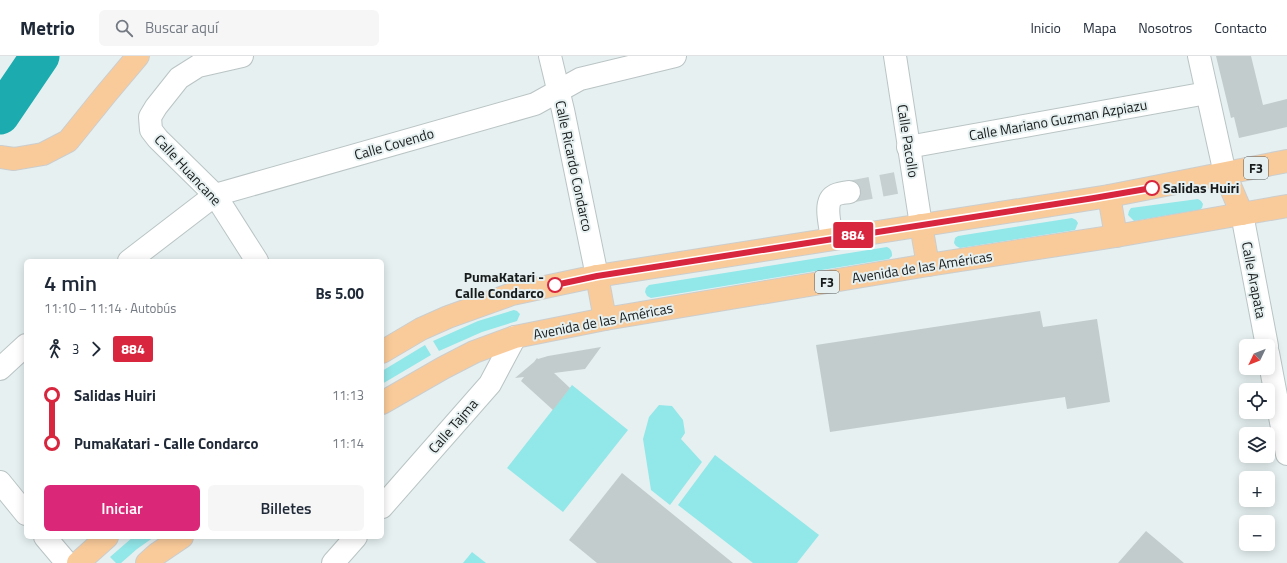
<!DOCTYPE html>
<html lang="es">
<meta charset="utf-8">
<style>
body{margin:0;font-family:"Titillium Web",sans-serif;background:#f6f6f7;color:#1f2937;height:100vh;display:flex;flex-direction:column;font-size:15px;white-space:nowrap}
*{box-sizing:border-box;margin:0}
p{font-size:13px;color:#747a83}
.icon{flex:none;width:22px;height:22px;fill:none;stroke:currentColor;stroke-width:2;stroke-linecap:round;stroke-linejoin:round}
.map{position:relative;flex:1;overflow:hidden}
.side{position:absolute;left:24px;top:203px;width:360px;height:280px;display:flex;flex-direction:column;background:#fff;border-radius:6px;box-shadow:0 2px 10px #0003}
.side>*{flex:none}
.badge{padding:0 8px;border-radius:3px;font-size:14px;line-height:26px}
.needle{width:26px;rotate:227deg}
.controls{position:absolute;left:1239px;top:283px;display:grid;gap:8px}
.controls a{display:grid;place-items:center;width:36px;height:36px;border-radius:6px;background:#fff;box-shadow:0 2px 10px #0003;font-size:20px}
.map>.badge{position:absolute;translate:-50% -50%;box-shadow:0 0 0 2px #fff}
.legs{display:flex;align-items:center;gap:6px;height:44px;padding:0 20px;font-size:13px}
.legs p{margin-inline-start:auto}
.summary{display:flex;align-items:center;justify-content:space-between;height:68px;padding:0 20px}
h1{font-size:22px;font-weight:600;line-height:30px}
.cta{display:flex;gap:8px;margin-top:auto;padding:8px 20px}
.cta a{flex:1;height:46px;border-radius:6px;background:#db2777;color:#fff;font-size:16px;font-weight:600;line-height:46px;text-align:center}
.cta a+a{background:#f6f6f7;color:#1f2937}
ul{padding:0 20px;list-style:none}
li{display:flex;align-items:center;gap:14px;height:48px;font-size:15px}
li i{display:grid;place-items:center;width:6px;height:100%;margin:0 5px;background:currentColor}
li i::after{content:'';width:10px;height:10px;margin:-5px;border:3px solid;border-radius:50%;background:#fff}
li p{margin-inline-start:auto}
li:first-child i{background:linear-gradient(#0000 50%,currentColor 0)}
li:last-child i{background:linear-gradient(currentColor 50%,#0000 0)}
header{display:flex;align-items:center;gap:24px;box-sizing:border-box;height:56px;padding:0 20px;background:#fff;border-bottom:1px solid #e0e1e3}
header strong{font-size:19px}
nav{display:flex;gap:22px;margin-inline-start:auto;font-size:14px}
.search{width:280px;height:36px;background:#f6f6f7;display:flex;align-items:center;gap:10px;box-sizing:border-box;padding:0 14px;border-radius:6px;color:#747a83;font-size:15px}
.map>svg:first-child{display:block}
</style>
<header>
<strong>Metrio</strong>
<div class="search"><svg class="icon" aria-label="search" viewBox="0 0 24 24"><circle cx="10" cy="10" r="6"/><path d="M15 15l6 6"/></svg>Buscar aquí</div>
<nav><a>Inicio</a><a>Mapa</a><a>Nosotros</a><a>Contacto</a></nav>
</header>
<div class="map">
<svg width="1287" height="507" viewBox="0 0 1287 507">
<rect width="100%" height="100%" fill="#e6f0f0"/>
<g fill="#92e7e9">
<path d="M1198 143 1201 145 1203 148 1202 152 1199 154 1134 165 1128 159 1129 155 1131 152Z"/>
<path d="M1072 162 1076 164 1078 167 1075 174 960 192 956 190 954 187 955 182 958 180Z"/>
<path d="M887 191C891 193 892 195 892 200L889 203 651 242 647 240 645 236 646 232 649 229Z"/>
<path d="M514 254 517 255 520 258 517 265 482 276 439 295 433 285 478 265Z"/>
<path d="M425 289 431 299 382 328V315Z"/>
<path d="M572 329 628 374 563 456 507 412Z"/>
<path d="M659 349 672 350 683 364 685 377 681 383 702 406 670 449 651 434 643 383 649 361Z"/>
<path d="M715 399 819 479 797 507H753L678 449Z"/>
<path d="M133 481H154L137 493 121 507H116L110 501Z"/>
<path d="M472 496 486 507H463Z"/>
</g>
<g fill="none" stroke-linecap="round" stroke-linejoin="round">
<path stroke="#1cabae" stroke-width="39" d="M0 59 40 0"/>
</g>
<g fill="#c2cccc">
<path d="M1216 0H1251L1263 49 1287 43V71L1239 82 1234 61 1231 62Z"/>
<path d="M1040 255 1043 271 1097 263 1110 346 1067 353 1065 341 830 376 816 289Z"/>
<path d="M601 291 585 313 554 317 570 332 553 354 521 325 524 321 515 322 534 306 537 302 538 303 548 300Z"/>
<path d="M622 417 733 507H597L569 484Z"/>
<path d="M1146 475 1184 507H1118Z"/>
</g>
<g fill="none" stroke-linecap="round" stroke-linejoin="round">
<path stroke="#c7d0d0" stroke-width="22" stroke-dasharray="22 11" stroke-linecap="butt" d="M849 136 896 127"/>
<g stroke="#bac4c4" stroke-width="24">
<g id="minor">
<path d="M242 0 198 10 179 22 156 51 150 61 151 74 158 83 215 139 257 205"/>
<path d="M550 0 563 54 597 220"/>
<path d="M895 0 921 169"/>
<path d="M1199 0 1225 118"/>
<path d="M908 91 1207 37"/>
<path d="M1242 158 1267 290"/>
<path d="M832 183C831 172 823 146 834 140 838 137 845 137 849 136"/>
<path d="M129 205 215 139 535 48 580 23 675 0"/>
<path d="M1268 297 1287 398"/>
<path d="M0 313 26 289"/>
<path d="M0 426 26 458"/>
<path d="M382 451 490 328 515 281"/>
<path d="M45 481 67 507"/>
<path d="M333 507 356 481"/>
</g>
</g>
<g stroke="#cccdcd" stroke-width="24">
<g id="major">
<path d="M0 101 14 103 43 98 68 85 106 38 138 0"/>
<path d="M1225 118 1242 158"/>
<path d="M1109 140 1116 180"/>
<path d="M921 169 928 209"/>
<path d="M597 220 605 263"/>
<path d="M382 296 421 273 448 261 512 238 597 220 1109 140 1287 105"/>
<path d="M382 347 443 312 474 296 515 281 605 263 928 209 1116 180 1287 150"/>
<path d="M78 507 107 481"/>
<path d="M147 507 157 498 182 481"/>
</g>
</g>
<use href="#minor" stroke="#fff" stroke-width="22"/>
<use href="#major" stroke="#facb9a" stroke-width="22"/>
</g>
<g fill="none" stroke-linecap="round" stroke-linejoin="round">
<g stroke="#fff" stroke-width="9">
<path id="line-1" d="M555 229 597 220 1094 142 1152 132"/>
</g>
<use href="#line-1" stroke="#d7263d" stroke-width="6"/>
</g>
<g fill="#fff" stroke="#d7263d" stroke-width="2">
<circle cx="1152" cy="132" r="7"/>
<circle cx="555" cy="229" r="7"/>
</g>
<g text-anchor="middle" stroke-width="4" stroke-linejoin="round" paint-order="stroke">
<g fill="#e6f0f0" stroke="#565b5b" stroke-width="1">
<rect x="1244" y="101" width="24" height="22" rx="3"/>
<rect x="815" y="215" width="24" height="22" rx="3"/>
</g>
<g font-size="13" font-weight="bold" fill="#181b1b">
<text x="1256" y="117">F3</text>
<text x="827" y="231">F3</text>
</g>
<g font-size="14" fill="#181b1b" stroke="#e6f0f0">
<text transform="translate(1058 64) rotate(-10)" y="5">Calle Mariano Guzman Azpiazu</text>
<text transform="translate(908 85) rotate(81)" y="5">Calle Pacollo</text>
<text transform="translate(394 88) rotate(-16)" y="5">Calle Covendo</text>
<text transform="translate(574 110) rotate(78)" y="5">Calle Ricardo Condarco</text>
<text transform="translate(188 114) rotate(47)" y="5">Calle Huancane</text>
<text transform="translate(922 211) rotate(-9)" y="5">Avenida de las Américas</text>
<text transform="translate(1254 224) rotate(79)" y="5">Calle Arapata</text>
<text transform="translate(603 265) rotate(-11)" y="5">Avenida de las Américas</text>
<text transform="translate(453 370) rotate(-49)" y="5">Calle Tajma</text>
</g>
<g font-size="14" font-weight="bold" fill="#181b1b" stroke="#e6f0f0" text-anchor="start">
<text x="1163" y="137">Salidas Huiri</text>
<text x="544" y="226" text-anchor="end">PumaKatari -<tspan x="544" dy="16">Calle Condarco</tspan></text>
</g>
</g>
</svg>
<div class="controls">
<a><svg class="needle" viewBox="-14 -14 28 28"><path d="M0-13l5 13h-10z" fill="#e53935"/><path d="M0 13l5-13h-10z" fill="#747a83"/></svg></a>
<a><svg class="icon" aria-label="locate" viewBox="0 0 24 24"><circle cx="12" cy="12" r="6"/><path d="M12 2v4M12 18v4M2 12h4M18 12h4"/></svg></a>
<a><svg class="icon" aria-label="layers" viewBox="0 0 24 24"><path d="M12 4l9 5-9 5-9-5zM3 14l9 5 9-5"/></svg></a>
<a>+</a>
<a>−</a>
</div>
<b class="badge" style="left:853px;top:179px;background:#d7263d;color:#fff">884</b>
<section class="side">
<div class="summary"><div><h1>4 min</h1><p>11:10 – 11:14 · Autobús</p></div><b>Bs 5.00</b></div>
<div class="legs"><svg class="icon" aria-label="walk" viewBox="0 0 24 24"><circle cx="13" cy="4" r="2"/><path d="M13 8l-2 6 4 7M11 14l-3 7M7 12l3-4h3l4 4"/></svg>3<svg class="icon" aria-label="forward" viewBox="0 0 24 24"><path d="M9 5l7 7-7 7"/></svg><b class="badge" style="background:#d7263d;color:#fff">884</b></div>
<ul>
<li><i style="color:#d7263d"></i><b>Salidas Huiri</b><p>11:13</p></li>
<li><i style="color:#d7263d"></i><b>PumaKatari - Calle Condarco</b><p>11:14</p></li>
</ul>
<div class="cta"><a>Iniciar</a><a>Billetes</a></div>
</section>
</div>
